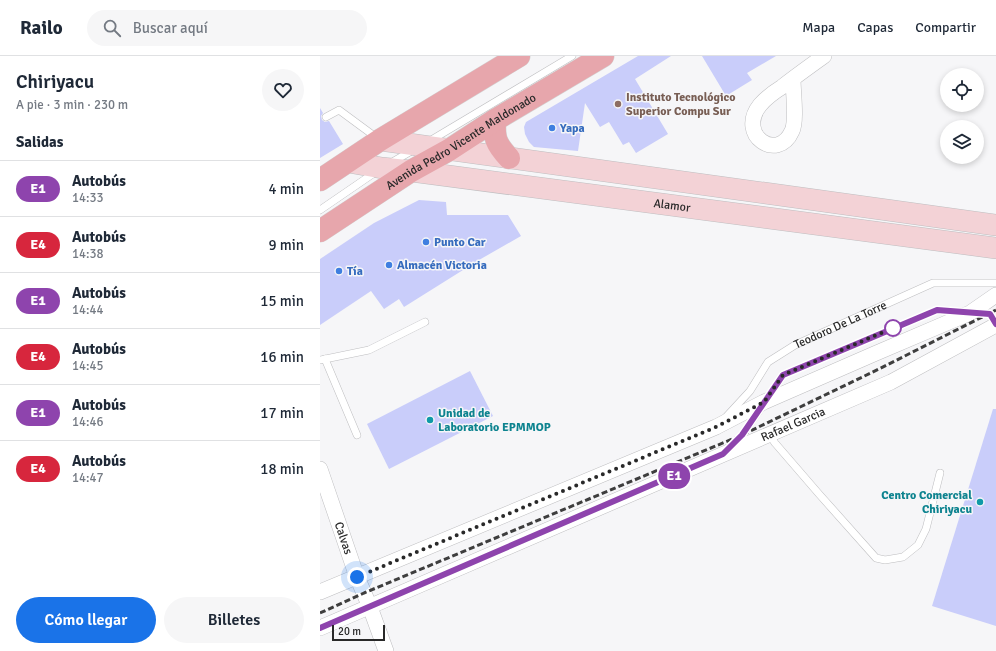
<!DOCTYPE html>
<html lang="es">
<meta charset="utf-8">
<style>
body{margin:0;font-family:Signika,sans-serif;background:#f6f6f7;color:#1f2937;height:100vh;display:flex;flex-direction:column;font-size:15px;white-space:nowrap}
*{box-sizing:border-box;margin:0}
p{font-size:13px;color:#747a83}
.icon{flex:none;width:22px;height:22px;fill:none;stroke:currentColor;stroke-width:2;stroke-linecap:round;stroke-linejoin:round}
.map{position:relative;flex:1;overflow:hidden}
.side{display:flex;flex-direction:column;background:#fff;width:320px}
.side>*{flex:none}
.badge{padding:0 8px;border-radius:13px;font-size:14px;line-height:26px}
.buttons{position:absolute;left:620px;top:12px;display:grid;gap:8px}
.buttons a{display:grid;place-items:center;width:44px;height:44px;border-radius:50%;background:#fff;box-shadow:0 2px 6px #0003;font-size:20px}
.scale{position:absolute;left:12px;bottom:10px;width:53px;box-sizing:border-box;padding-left:4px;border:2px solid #292929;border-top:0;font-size:11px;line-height:14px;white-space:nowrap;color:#292929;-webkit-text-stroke:3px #f6f6f8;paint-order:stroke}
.you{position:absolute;width:20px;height:20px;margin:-10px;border:3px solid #fff;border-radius:50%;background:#1a73e8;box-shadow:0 0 0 6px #1a73e833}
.map>.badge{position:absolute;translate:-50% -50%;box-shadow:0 0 0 2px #fff}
h2{padding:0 16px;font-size:15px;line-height:36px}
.round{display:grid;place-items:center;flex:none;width:42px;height:42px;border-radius:21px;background:#f6f6f7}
.summary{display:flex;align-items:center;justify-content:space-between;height:68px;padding:0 16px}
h1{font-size:19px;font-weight:600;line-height:30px}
.cta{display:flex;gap:8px;margin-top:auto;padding:8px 16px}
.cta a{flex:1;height:46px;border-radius:24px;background:#1a73e8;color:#fff;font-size:16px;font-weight:600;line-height:46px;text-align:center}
.cta a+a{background:#f6f6f7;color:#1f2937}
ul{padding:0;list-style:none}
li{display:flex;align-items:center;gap:12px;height:56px;padding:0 16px;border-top:1px solid #e0e1e3}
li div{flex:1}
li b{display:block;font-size:15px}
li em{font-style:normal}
li .badge{min-width:44px;font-weight:700;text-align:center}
header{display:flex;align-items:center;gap:24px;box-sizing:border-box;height:56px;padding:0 20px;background:#fff;border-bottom:1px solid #e0e1e3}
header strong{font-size:19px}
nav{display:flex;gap:22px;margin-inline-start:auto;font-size:14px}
.search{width:280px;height:36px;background:#f6f6f7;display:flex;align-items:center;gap:10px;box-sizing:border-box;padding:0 14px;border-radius:22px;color:#747a83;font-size:15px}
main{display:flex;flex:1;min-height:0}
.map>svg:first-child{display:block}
</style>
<header>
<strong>Railo</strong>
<div class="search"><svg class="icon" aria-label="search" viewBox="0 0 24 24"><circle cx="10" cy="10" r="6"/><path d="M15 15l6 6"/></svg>Buscar aquí</div>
<nav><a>Mapa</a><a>Capas</a><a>Compartir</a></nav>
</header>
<main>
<section class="side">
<div class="summary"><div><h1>Chiriyacu</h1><p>A pie · 3 min · 230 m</p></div><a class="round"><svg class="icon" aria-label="heart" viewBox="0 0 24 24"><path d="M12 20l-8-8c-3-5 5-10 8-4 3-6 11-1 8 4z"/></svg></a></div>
<h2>Salidas</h2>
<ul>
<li><span class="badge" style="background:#8e44ad;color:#fff">E1</span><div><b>Autobús</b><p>14:33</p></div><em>4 min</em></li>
<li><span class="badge" style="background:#d7263d;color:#fff">E4</span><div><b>Autobús</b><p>14:38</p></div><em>9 min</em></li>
<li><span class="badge" style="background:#8e44ad;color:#fff">E1</span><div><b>Autobús</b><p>14:44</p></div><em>15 min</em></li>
<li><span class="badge" style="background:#d7263d;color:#fff">E4</span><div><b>Autobús</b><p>14:45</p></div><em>16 min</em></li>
<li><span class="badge" style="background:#8e44ad;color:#fff">E1</span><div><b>Autobús</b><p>14:46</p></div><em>17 min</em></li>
<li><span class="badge" style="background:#d7263d;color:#fff">E4</span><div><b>Autobús</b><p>14:47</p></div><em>18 min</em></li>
</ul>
<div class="cta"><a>Cómo llegar</a><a>Billetes</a></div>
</section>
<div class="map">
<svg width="676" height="595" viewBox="0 0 676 595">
<rect width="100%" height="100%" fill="#f6f6f8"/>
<g fill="#c9cdfa">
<path d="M318 0H351L315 23 348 78 316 97 309 86 303 89 289 66 280 71 265 47 258 95 214 91 209 86 205 78 204 71 206 66Z"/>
<path d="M382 0H456L427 17 432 24 406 40Z"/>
<path d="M0 52 3 57 1 60 2 64 5 66 9 65 23 88 0 102Z"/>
<path d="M99 144 126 146 127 159H188L201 180 159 204 84 251 79 243 64 253 51 235 0 269V203L54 167Z"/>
<path d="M150 315 173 360 69 413 47 368Z"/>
<path d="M673 353H676V570L612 550Z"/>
</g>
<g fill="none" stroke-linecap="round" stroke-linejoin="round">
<g stroke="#bebec0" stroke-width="8">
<g id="lane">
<path d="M6 61 19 54 57 82"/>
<path d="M108 86 252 0"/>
<path d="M69 108 93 94"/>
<path d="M0 154 57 115"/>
<path d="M654 257 670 258 676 268"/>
<path d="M5 303 37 379"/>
<path d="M0 304 49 294 105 266"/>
<path d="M448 342 463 319 617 254 644 256"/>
<path id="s1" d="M406 361 430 335 448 306 475 289 613 227H676"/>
<path d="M449 378 455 387 499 438 556 502 565 504 583 501 598 489 606 473 620 417"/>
<path d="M410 391 422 379 441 352"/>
</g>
</g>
<g stroke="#bebec0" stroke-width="16">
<g id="street">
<path d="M473 23C473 35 477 65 472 75 458 107 416 79 440 49 446 42 454 36 462 31 476 20 490 10 504 0"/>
<path id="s2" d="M0 413 37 521 50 551 66 595"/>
<path d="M0 536 396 371 444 346 554 298 650 257 676 239"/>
<path id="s3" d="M0 572 571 326 676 269"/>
</g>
</g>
<g stroke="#bebec0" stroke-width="22">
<g id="secondary">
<path d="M60 84 676 169"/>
<path id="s4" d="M28 106 62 112 91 115 676 192"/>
</g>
</g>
<g stroke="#d4d4d4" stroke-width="23">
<g id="primary">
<path d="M175 64C174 83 176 88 189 102"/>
<path d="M0 124 60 84 199 0"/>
<path id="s5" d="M0 175 91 115 129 94 175 64 283 0"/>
</g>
</g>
<use href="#lane" stroke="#fff" stroke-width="7"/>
<use href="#street" stroke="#fff" stroke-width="15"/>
<use href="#secondary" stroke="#f3d2d6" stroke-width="21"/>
<use href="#primary" stroke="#e7a6ac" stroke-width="22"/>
<path stroke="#3e3e3e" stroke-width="3" stroke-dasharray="6 3" stroke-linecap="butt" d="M0 557 44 537 422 379 559 313 676 254"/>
</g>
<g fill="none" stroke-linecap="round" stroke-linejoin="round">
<g stroke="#fff" stroke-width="9">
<path id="line" d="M0 572 403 398 422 379 463 319 617 254 670 258 676 268"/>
</g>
<use href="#line" stroke="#8e44ad" stroke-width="6"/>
<path stroke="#292929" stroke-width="4" stroke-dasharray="0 7.2" d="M37 521 396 371 444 346 463 319 573 272"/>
</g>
<circle fill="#8d6e63" stroke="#f6f6f8" stroke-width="1.5" cx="298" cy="48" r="4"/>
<g fill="#3f7fe0" stroke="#f6f6f8" stroke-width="1.5">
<circle cx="232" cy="72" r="4"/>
<circle cx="106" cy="186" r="4"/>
<circle cx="69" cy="209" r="4"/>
<circle cx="19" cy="215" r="4"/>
</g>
<circle fill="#fff" stroke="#8e44ad" stroke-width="2" cx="573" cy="272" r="8"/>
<g fill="#0f9aa8" stroke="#f6f6f8" stroke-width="1.5">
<circle cx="110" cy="364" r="4"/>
<circle cx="660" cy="446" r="4"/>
</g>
<g text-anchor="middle" stroke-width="3" stroke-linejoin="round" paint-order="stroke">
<g font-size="12" font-weight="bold" fill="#785e54" stroke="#f6f6f8" text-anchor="start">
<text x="306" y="45">Instituto Tecnológico<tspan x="306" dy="14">Superior Compu Sur</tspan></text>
</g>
<g font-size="12" font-weight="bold" fill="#366cbe" stroke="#f6f6f8" text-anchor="start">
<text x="240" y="76">Yapa</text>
<text x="114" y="190">Punto Car</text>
<text x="77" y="213">Almacén Victoria</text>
<text x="27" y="219">Tía</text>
</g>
<g font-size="12" fill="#292929" stroke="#f6f6f8">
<text dy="4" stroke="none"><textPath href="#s5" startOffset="167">Avenida Pedro Vicente Maldonado</textPath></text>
<text dy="4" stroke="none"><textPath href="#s4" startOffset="327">Alamor</textPath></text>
<text dy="4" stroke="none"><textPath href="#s1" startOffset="151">Teodoro De La Torre</textPath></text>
<text dy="4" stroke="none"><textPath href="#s3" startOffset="515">Rafael Garcia</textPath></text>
<text dy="4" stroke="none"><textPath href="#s2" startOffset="73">Calvas</textPath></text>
</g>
<g font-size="12" font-weight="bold" fill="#0d838f" stroke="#f6f6f8" text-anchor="start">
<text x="118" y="361">Unidad de<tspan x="118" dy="14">Laboratorio EPMMOP</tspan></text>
<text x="652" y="443" text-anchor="end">Centro Comercial<tspan x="652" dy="14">Chiriyacu</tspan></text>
</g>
</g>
</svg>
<div class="buttons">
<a><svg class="icon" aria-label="locate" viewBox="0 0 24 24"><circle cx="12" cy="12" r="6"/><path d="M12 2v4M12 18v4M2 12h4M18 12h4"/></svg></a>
<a><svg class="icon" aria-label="layers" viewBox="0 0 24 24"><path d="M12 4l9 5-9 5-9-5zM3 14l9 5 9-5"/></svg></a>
</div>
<div class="scale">20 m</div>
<div class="you" style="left:37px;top:521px"></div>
<b class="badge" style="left:354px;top:420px;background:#8e44ad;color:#fff">E1</b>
</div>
</main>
